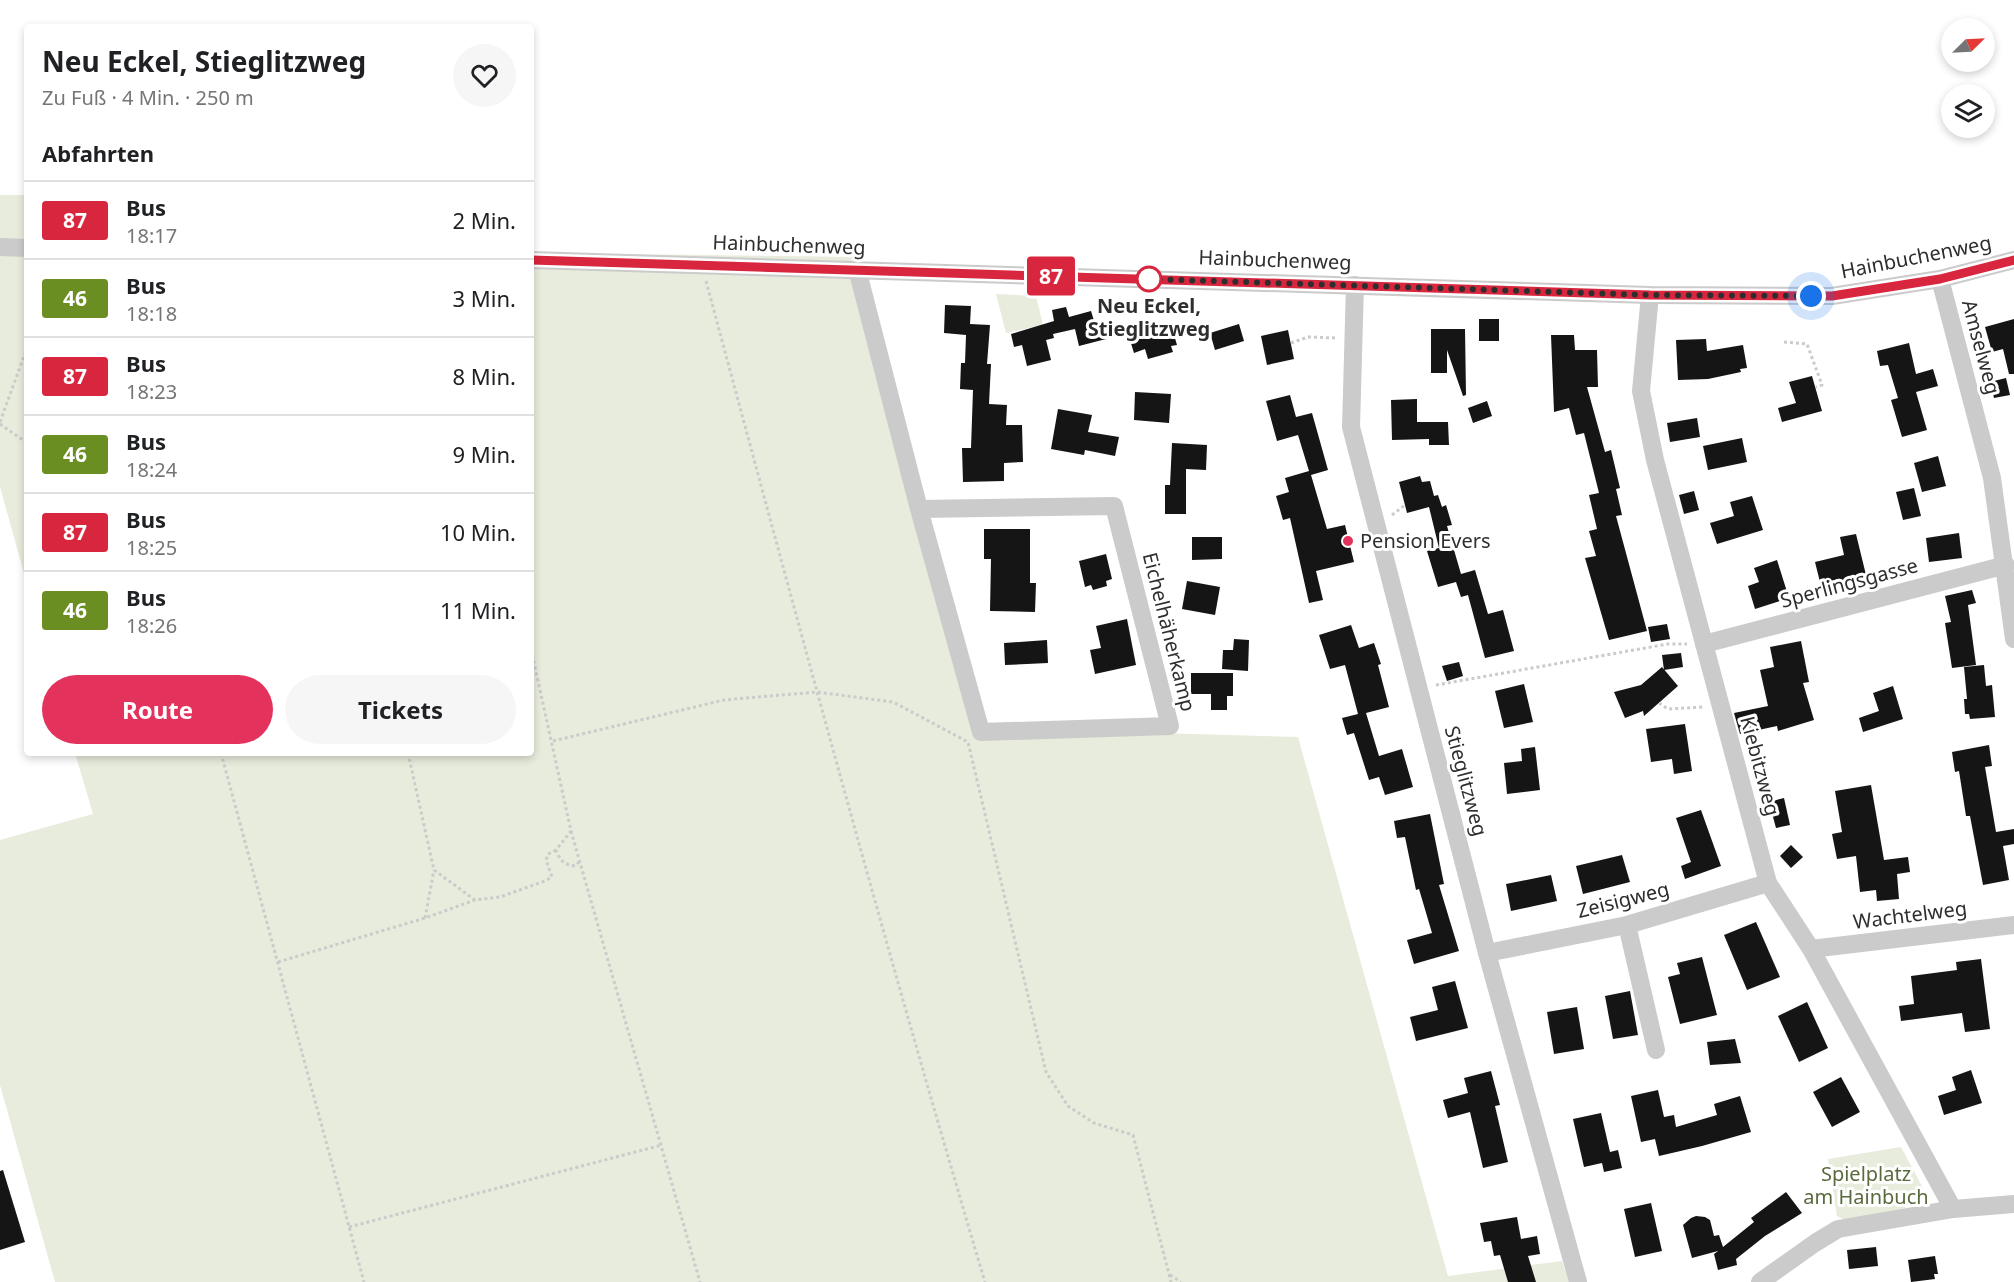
<!DOCTYPE html>
<html lang="de">
<meta charset="utf-8">
<style>
body{margin:0;font-family:"Noto Sans",sans-serif;background:#f6f6f6;color:#202124;height:100vh;display:flex;flex-direction:column;font-size:22px;white-space:nowrap}
*{box-sizing:border-box;margin:0}
p{font-size:20px;color:#757577}
.icon{flex:none;width:33px;height:33px;fill:none;stroke:currentColor;stroke-width:2;stroke-linecap:round;stroke-linejoin:round}
.map{position:relative;flex:1;overflow:hidden}
.panel{position:absolute;left:24px;top:24px;width:510px;height:732px;display:flex;flex-direction:column;background:#fff;border-radius:6px;box-shadow:0 3px 9px #0003}
.panel>*{flex:none}
.badge{padding:0 12px;border-radius:4px;font-size:21px;line-height:39px}
.needle{width:39px;rotate:66deg}
.tools{position:absolute;left:1941px;top:18px;display:grid;gap:12px}
.tools a{display:grid;place-items:center;width:54px;height:54px;border-radius:50%;background:#fff;box-shadow:0 3px 9px #0003;font-size:30px}
.you{position:absolute;width:30px;height:30px;margin:-15px;border:4px solid #fff;border-radius:50%;background:#1a73e8;box-shadow:0 0 0 9px #1a73e833}
.map>.badge{position:absolute;translate:-50% -50%;box-shadow:0 0 0 3px #fff}
h2{padding:0 18px;font-size:22px;line-height:54px}
.round{display:grid;place-items:center;flex:none;width:63px;height:63px;border-radius:32px;background:#f6f6f6}
.overview{display:flex;align-items:center;justify-content:space-between;height:102px;padding:0 18px}
h1{font-size:28px;font-weight:700;line-height:45px}
.cta{display:flex;gap:12px;margin-top:auto;padding:12px 18px}
.cta a{flex:1;height:69px;border-radius:36px;background:#e3325c;color:#fff;font-size:24px;font-weight:700;line-height:69px;text-align:center}
.cta a+a{background:#f6f6f6;color:#202124}
ul{padding:0;list-style:none}
li{display:flex;align-items:center;gap:18px;height:78px;padding:0 18px;border-top:2px solid #e0e0e0}
li div{flex:1}
li b{display:block;font-size:22px}
li em{font-style:normal}
li .badge{min-width:66px;font-weight:700;text-align:center}
.map>svg:first-child{display:block}
</style>
<div class="map">
<svg width="2014" height="1282" viewBox="0 0 2014 1282">
<rect width="100%" height="100%" fill="#fff"/>
<g fill="#e7ecdc">
<path d="M0 195H27V246L0 247Z"/>
<path d="M0 248H27V584L0 487Z"/>
<path d="M531 253 861 257 983 728 1298 737 1448 1276 1562 1261 1569 1282H55L0 1085V840L93 814 75 753H531Z"/>
<path d="M996 294 1036 296 1043 325 1006 333Z"/>
<path d="M1901 1147 1923 1188 1905 1208 1849 1222 1837 1216 1828 1159Z"/>
</g>
<g fill="#151515">
<path d="M945 305 971 306 970 324 990 325 987 364H991L989 404 1007 405 1006 425H1022L1023 462 1004 463V481L963 482 962 448H971L973 390 960 389 961 363H965L966 335 944 333Z"/>
<path d="M1066 307 1069 317 1091 311 1096 327 1102 325 1106 339 1079 346 1075 329 1053 334 1054 338 1046 340 1051 360 1027 366 1022 345 1014 347 1011 334 1054 321 1052 310Z"/>
<rect x="1479" y="319" width="20" height="22"/>
<path d="M2014 319V374H2009L2003 349 1992 352 1985 327Z"/>
<path d="M1162 322 1165 330 1172 328 1177 345 1171 346 1173 352 1148 359 1145 349 1134 353 1129 337 1142 333 1141 328Z"/>
<path d="M1239 324 1244 341 1215 350 1210 333Z"/>
<path d="M1431 329H1465L1466 395 1463 396 1447 350V373H1431Z"/>
<path d="M1288 330 1294 359 1267 365 1261 336Z"/>
<path d="M1551 335H1574L1575 350H1597L1598 387H1587L1605 452 1611 450 1620 488 1616 489 1622 515 1616 516 1647 631 1609 640 1585 558 1596 556 1589 531 1597 529 1589 495 1599 493 1584 433 1576 435 1569 408 1554 412Z"/>
<path d="M1706 339 1707 351 1743 345 1747 368 1740 369 1741 372 1708 379 1678 380 1676 340Z"/>
<path d="M1909 343 1916 374 1933 369 1938 386 1916 392 1927 430 1902 437 1891 400 1898 398 1888 365 1880 366 1877 351Z"/>
<path d="M1812 376 1822 411 1782 422 1778 408 1796 403 1789 382Z"/>
<path d="M2006 378 2010 395 1994 398 1990 382Z"/>
<path d="M1135 392 1171 394 1169 423 1134 420Z"/>
<path d="M1290 395 1296 417 1312 413 1328 470 1311 475 1327 529 1345 525 1354 562 1316 571 1323 600 1309 603 1290 518 1283 520 1276 496 1289 492 1285 478 1309 471 1298 435 1277 441 1266 401Z"/>
<path d="M1417 399V422H1448L1449 445H1429V439L1392 440 1391 400Z"/>
<path d="M1487 401 1492 416 1473 423 1468 408Z"/>
<path d="M1058 409 1092 415 1088 432 1119 437 1115 456 1085 450 1084 455 1051 449Z"/>
<path d="M1697 418 1700 437 1670 442 1667 423Z"/>
<path d="M1742 438 1747 462 1708 470 1703 446Z"/>
<path d="M1172 443 1207 445 1206 470 1186 469V514H1165V485H1170Z"/>
<path d="M1938 456 1946 486 1922 492 1914 463Z"/>
<path d="M1420 476 1422 482 1430 481 1434 496 1438 495 1442 507 1446 505 1452 525 1447 526 1461 574 1475 570 1488 614 1503 610 1514 651 1485 658 1468 595 1461 597 1456 582 1438 587 1427 551 1439 548 1429 507 1407 513 1399 482Z"/>
<path d="M1914 488 1921 516 1903 520 1896 492Z"/>
<path d="M1694 491 1699 510 1684 514 1679 495Z"/>
<path d="M1752 496 1763 530 1717 544 1710 523 1734 516 1730 502Z"/>
<path d="M984 529H1030V583H1036L1035 612 990 611 991 559H984Z"/>
<path d="M1959 533 1962 558 1929 562 1926 538Z"/>
<path d="M1856 534 1866 575 1821 586 1815 562 1844 555 1840 537Z"/>
<path d="M1192 537H1222V559L1192 560Z"/>
<path d="M1106 554 1112 579 1106 581 1107 586 1093 590 1091 585 1085 587 1079 561Z"/>
<path d="M1777 560 1789 598 1755 609 1748 586 1759 582 1754 568Z"/>
<path d="M1187 581 1220 587 1215 615 1182 609Z"/>
<path d="M1972 590 1976 603 1968 605 1976 665 1952 668 1945 623 1951 622 1945 596Z"/>
<path d="M1127 619 1136 665 1095 674 1090 650 1101 648 1096 626Z"/>
<path d="M1667 624 1670 639 1651 642 1648 627Z"/>
<path d="M1351 625 1359 648 1374 643 1381 664 1378 665 1389 707 1366 713 1379 756 1402 749 1413 787 1385 795 1379 777 1369 780 1354 733 1347 735 1342 718 1358 714 1345 665 1330 669 1319 635Z"/>
<path d="M1234 639 1249 640 1248 671 1222 669 1223 650H1233Z"/>
<path d="M1047 640 1048 663 1005 665 1004 643Z"/>
<path d="M1801 641 1809 682 1803 683 1814 720 1778 731 1777 726 1740 734 1734 713 1768 706 1760 670 1774 667 1770 647Z"/>
<path d="M1681 653 1683 667 1664 670 1662 655Z"/>
<path d="M1459 662 1463 676 1447 681 1442 666Z"/>
<path d="M1984 665 1986 686 1992 685 1995 717 1970 719 1969 714H1965L1964 699H1967L1964 667Z"/>
<path d="M1662 667 1678 686 1644 716 1643 711 1625 718 1614 692 1641 685Z"/>
<path d="M1191 673H1233V696H1227V710H1211V694H1191Z"/>
<path d="M1524 684 1533 722 1504 728 1495 691Z"/>
<path d="M1893 686 1903 719 1863 732 1859 718 1879 711 1873 693Z"/>
<path d="M1685 724 1692 771 1674 774 1672 759 1651 762 1646 729Z"/>
<path d="M1989 745 1992 766 1985 767 1996 832 2014 829V844L2003 846 2009 880 1983 885 1970 816H1966L1959 771 1955 772 1952 752Z"/>
<path d="M1535 747 1540 790 1507 794 1504 763 1522 761 1521 749Z"/>
<path d="M1871 785 1884 860 1908 857 1910 872 1897 874 1899 899 1877 901 1876 890 1860 892 1856 856 1837 859 1832 834 1842 832 1835 791Z"/>
<path d="M1784 798 1790 825 1776 828 1769 802Z"/>
<path d="M1701 810 1721 866 1685 879 1681 866 1691 862 1676 818Z"/>
<path d="M1430 814 1444 884 1439 885 1459 951 1414 964 1407 940 1432 933 1419 889 1416 890 1405 837 1397 838 1394 821Z"/>
<path d="M1791 845 1803 857 1791 868 1780 856Z"/>
<path d="M1622 855 1630 882 1583 894 1576 866Z"/>
<path d="M1551 875 1557 901 1511 911 1506 884Z"/>
<path d="M1756 922 1780 977 1747 990 1724 935Z"/>
<path d="M1702 957 1717 1015 1680 1024 1668 977 1680 974 1677 963Z"/>
<path d="M1981 959 1990 1029 1965 1032 1962 1013 1901 1021 1899 1006 1914 1004 1911 976 1957 970 1956 962Z"/>
<path d="M1455 981 1468 1028 1416 1041 1410 1017 1438 1010 1432 987Z"/>
<path d="M1630 991 1638 1035 1613 1039 1605 996Z"/>
<path d="M1807 1002 1828 1048 1799 1062 1778 1016Z"/>
<path d="M1577 1007 1584 1049 1554 1054 1547 1012Z"/>
<path d="M1735 1039 1741 1063 1710 1065 1707 1042Z"/>
<path d="M1971 1070 1982 1103 1944 1115 1938 1096 1956 1090 1952 1077Z"/>
<path d="M1491 1071 1500 1105 1495 1106 1508 1162 1483 1168 1470 1112 1448 1118 1443 1100 1468 1093 1464 1078Z"/>
<path d="M1841 1077 1860 1112 1832 1127 1813 1092Z"/>
<path d="M1658 1090 1664 1117 1674 1115 1676 1127 1717 1115 1714 1104 1740 1096 1751 1132 1702 1146 1659 1156 1655 1139 1641 1142 1631 1096Z"/>
<path d="M1601 1113 1610 1152 1618 1150 1622 1168 1604 1172 1602 1163 1584 1167 1573 1119Z"/>
<path d="M3 1170 25 1242 0 1250V1171Z"/>
<path d="M1786 1192 1802 1213 1765 1236 1736 1259 1737 1265 1718 1270 1714 1254 1718 1251 1692 1258 1683 1225 1691 1218 1696 1216 1705 1217 1710 1220 1714 1236 1719 1235 1723 1247 1754 1222 1751 1218Z"/>
<path d="M1651 1203 1662 1251 1635 1257 1624 1209Z"/>
<path d="M1517 1217 1521 1239 1537 1236 1540 1254 1528 1256 1536 1282H1508L1500 1255 1494 1256 1491 1241 1484 1242 1480 1223Z"/>
<path d="M1876 1247 1878 1266 1849 1269 1847 1250Z"/>
<path d="M1935 1256 1938 1274H1934L1935 1279 1911 1282 1908 1260Z"/>
</g>
<g fill="none" stroke-linecap="round" stroke-linejoin="round">
<g stroke="#cbcbcb" stroke-width="3" stroke-dasharray="3 3" stroke-linecap="butt">
<path d="M706 281C796 616 886 950 985 1282"/>
<path d="M1784 342 1807 344 1822 385 1816 387"/>
<path d="M1291 343 1308 337 1336 338"/>
<path d="M0 422 27 348"/>
<path d="M0 424 27 443"/>
<path d="M1392 515 1405 505"/>
<path d="M531 649 571 831 556 850C560 860 564 865 575 866L580 861"/>
<path d="M1436 685 1668 644H1687"/>
<path d="M1659 703 1668 709 1704 707"/>
<path d="M553 741 724 700 817 692 893 702 968 742 1046 1072 1068 1106 1094 1123 1133 1135 1171 1282"/>
<path d="M221 753 364 1282"/>
<path d="M408 753 434 870 475 900"/>
<path d="M571 831 700 1282"/>
<path d="M425 918 434 870"/>
<path d="M278 962 425 918 475 900 500 897 545 881 552 877 546 860 548 854 556 850"/>
<path d="M349 1227 662 1145"/>
<path d="M1170 1275 1181 1282"/>
</g>
<g stroke="#cbcbcb" stroke-width="18">
<path d="M0 247 27 248"/>
<path d="M531 260 1650 295 1832 296 1940 279 2014 260"/>
<path d="M857 269 919 509 981 732 1170 726 1114 506 919 509"/>
<path d="M1940 279 1992 478 2014 639"/>
<path d="M1355 285 1351 427 1487 953 1578 1282"/>
<path d="M1650 295 1641 391 1655 460 1768 883 1811 949 1953 1209"/>
<path d="M1704 644 2006 565"/>
<path d="M1627 925 1656 1050"/>
<path d="M1811 949 2014 925"/>
<path d="M1487 953 1627 925 1768 883"/>
<path d="M1760 1282 1815 1243 1838 1229 1953 1209 2014 1204"/>
</g>
</g>
<g fill="none" stroke-linecap="round" stroke-linejoin="round">
<g stroke="#fff" stroke-width="14">
<path id="line" d="M531 260 1650 295 1832 296 1940 279 2014 260"/>
</g>
<use href="#line" stroke="#d7263d" stroke-width="9"/>
<path stroke="#2e2e2e" stroke-width="6" stroke-dasharray="0 10.8" d="M1149 279 1650 295 1811 296"/>
</g>
<circle fill="#fff" stroke="#d7263d" stroke-width="3" cx="1149" cy="279" r="12"/>
<circle fill="#e3325c" stroke="#fff" stroke-width="2" cx="1348" cy="541" r="6"/>
<g text-anchor="middle" stroke-width="6" stroke-linejoin="round" paint-order="stroke">
<g font-size="20" fill="#2e2e2e" stroke="#fff">
<text transform="translate(789 245) rotate(2)" y="7">Hainbuchenweg</text>
<text transform="translate(1916 257) rotate(-11)" y="7">Hainbuchenweg</text>
<text transform="translate(1275 260) rotate(2)" y="7">Hainbuchenweg</text>
<text transform="translate(1981 347) rotate(75)" y="7">Amselweg</text>
<text transform="translate(1849 583) rotate(-15)" y="7">Sperlingsgasse</text>
<text transform="translate(1169 632) rotate(76)" y="7">Eichelhäherkamp</text>
<text transform="translate(1760 766) rotate(75)" y="7">Kiebitzweg</text>
<text transform="translate(1466 781) rotate(75)" y="7">Stieglitzweg</text>
<text transform="translate(1623 900) rotate(-14)" y="7">Zeisigweg</text>
<text transform="translate(1910 915) rotate(-7)" y="7">Wachtelweg</text>
</g>
<g font-size="20" font-weight="bold" fill="#2e2e2e" stroke="#fff">
<text x="1149" y="313">Neu Eckel,<tspan x="1149" dy="23">Stieglitzweg</tspan></text>
</g>
<g font-size="20" fill="#2e2e2e" stroke="#fff" text-anchor="start">
<text x="1360" y="548">Pension Evers</text>
</g>
<g font-size="20" fill="#596a3c" stroke="#fff">
<text x="1866" y="1181">Spielplatz<tspan x="1866" dy="23">am Hainbuch</tspan></text>
</g>
</g>
</svg>
<div class="tools">
<a><svg class="needle" viewBox="-14 -14 28 28"><path d="M0-13l5 13h-10z" fill="#e53935"/><path d="M0 13l5-13h-10z" fill="#757577"/></svg></a>
<a><svg class="icon" aria-label="layers" viewBox="0 0 24 24"><path d="M12 4l9 5-9 5-9-5zM3 14l9 5 9-5"/></svg></a>
</div>
<div class="you" style="left:1811px;top:296px"></div>
<b class="badge" style="left:1051px;top:276px;background:#d7263d;color:#fff">87</b>
<section class="panel">
<div class="overview"><div><h1>Neu Eckel, Stieglitzweg</h1><p>Zu Fuß · 4 Min. · 250 m</p></div><a class="round"><svg class="icon" aria-label="heart" viewBox="0 0 24 24"><path d="M12 20l-8-8c-3-5 5-10 8-4 3-6 11-1 8 4z"/></svg></a></div>
<h2>Abfahrten</h2>
<ul>
<li><span class="badge" style="background:#d7263d;color:#fff">87</span><div><b>Bus</b><p>18:17</p></div><em>2 Min.</em></li>
<li><span class="badge" style="background:#6b8e23;color:#fff">46</span><div><b>Bus</b><p>18:18</p></div><em>3 Min.</em></li>
<li><span class="badge" style="background:#d7263d;color:#fff">87</span><div><b>Bus</b><p>18:23</p></div><em>8 Min.</em></li>
<li><span class="badge" style="background:#6b8e23;color:#fff">46</span><div><b>Bus</b><p>18:24</p></div><em>9 Min.</em></li>
<li><span class="badge" style="background:#d7263d;color:#fff">87</span><div><b>Bus</b><p>18:25</p></div><em>10 Min.</em></li>
<li><span class="badge" style="background:#6b8e23;color:#fff">46</span><div><b>Bus</b><p>18:26</p></div><em>11 Min.</em></li>
</ul>
<div class="cta"><a>Route</a><a>Tickets</a></div>
</section>
</div>
